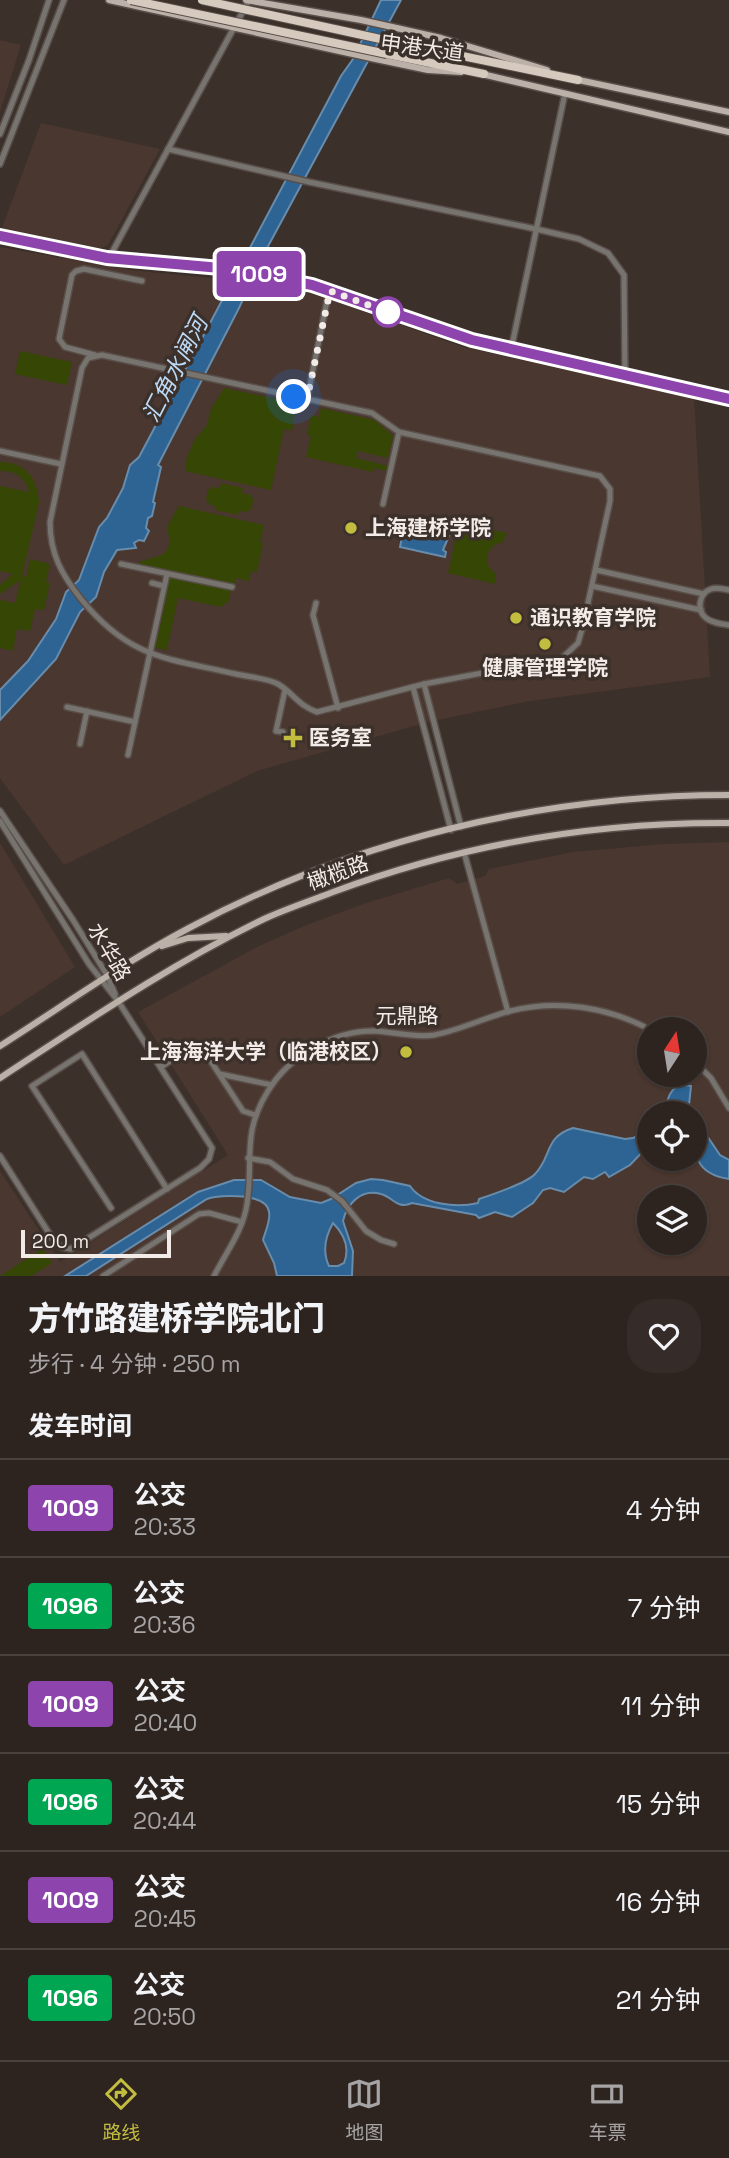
<!DOCTYPE html>
<html lang="zh">
<meta charset="utf-8">
<style>
body{margin:0;font-family:"Space Grotesk","Noto Sans SC",sans-serif;background:#352c29;color:#f1f3f6;height:100vh;display:flex;flex-direction:column;font-size:26px;white-space:nowrap}
*{box-sizing:border-box;margin:0}
p{font-size:23px;color:#a7a4a5}
.icon{flex:none;width:38px;height:38px;fill:none;stroke:currentColor;stroke-width:2;stroke-linecap:round;stroke-linejoin:round}
.map{position:relative;height:1276px;overflow:hidden}
.panel{display:flex;flex-direction:column;background:#2d2420;flex:1}
.panel>*{flex:none}
.badge{padding:0 14px;border-radius:5px;font-size:24px;line-height:46px}
.needle{width:46px;rotate:12deg}
.controls{position:absolute;left:637px;top:1017px;display:grid;gap:14px}
.controls a{display:grid;place-items:center;width:70px;height:70px;border-radius:50%;background:#2d2420;box-shadow:0 2px 5px #0004,0 0 0 2px #48413e;font-size:35px}
.scale{position:absolute;left:21px;bottom:18px;width:150px;box-sizing:border-box;padding-left:7px;border:4px solid #f3ebe8;border-top:0;font-size:19px;line-height:24px;white-space:nowrap;color:#f3ebe8;-webkit-text-stroke:5px #3c302b;paint-order:stroke}
.you{position:absolute;width:35px;height:35px;margin:-18px;border:5px solid #fff;border-radius:50%;background:#1a73e8;box-shadow:0 0 0 10px #1a73e833}
.map>.badge{position:absolute;translate:-50% -50%;box-shadow:0 0 0 4px #fff}
h2{padding:0 28px;font-size:26px;line-height:63px}
.round{display:grid;place-items:center;flex:none;width:74px;height:74px;border-radius:28px;background:#352c29}
.headline{display:flex;align-items:center;justify-content:space-between;height:119px;padding:0 28px}
h1{font-size:33px;font-weight:800;line-height:52px}
ul{padding:0;list-style:none}
li{display:flex;align-items:center;gap:21px;height:98px;padding:0 28px;border-top:2px solid #48413e}
li div{flex:1}
li b{display:block;font-size:26px}
li em{font-style:normal}
li .badge{min-width:77px;font-weight:700;text-align:center}
.menu{display:flex;justify-content:space-around;align-items:center;height:98px;border-top:2px solid #48413e;background:#2d2420;font-size:19px;color:#a7a4a5}
.menu a{display:grid;justify-items:center;gap:4px}
.menu .selected{color:#c2bd3f}
.map>svg:first-child{display:block}
</style>
<div class="map">
<svg width="729" height="1276" viewBox="0 0 729 1276">
<rect width="100%" height="100%" fill="#3c302b"/>
<g fill="#4a372f" fill-rule="evenodd">
<path d="M0 40 21 45 0 112Z"/>
<path d="M41 123 160 149 108 245 99 249 2 228Z"/>
<path d="M0 247 130 270 280 285 323 297 463 347 694 398 710 677 530 701 428 722 257 771 64 865 0 778Z"/>
<path d="M729 842V1276H0V1171L60 1262 228 1155 138 1012 257 947 304 926 363 904 449 878 457 884 485 876 489 869 573 852 664 844ZM649 1029H695V1074H649ZM649 1113H695V1158H649ZM649 1197H695V1242H649Z"/>
<path d="M0 843 75 967 0 1017Z"/>
</g>
<g fill="#364604">
<path d="M20 351 72 362 67 385 15 374Z"/>
<path d="M224 388 291 402 290 410 295 411 292 431 284 429 271 490 185 471 187 457 195 439 207 425 211 409Z"/>
<path d="M321 408 375 420 393 436 388 458 358 451 356 458 388 466 386 471 374 468 373 472 306 457 311 436 307 435 311 415 319 417Z"/>
<path d="M0 462C26 462 38 479 39 503L22 576 26 577 30 559 50 564 46 582 50 583 44 610 35 609 30 631 17 629 13 651 0 648V600L15 603 21 580 0 594V585L13 574 0 571V486L29 492C25 477 15 470 0 471Z"/>
<path d="M221 483 243 488 242 493 251 495V498H254L251 510H248L247 512 239 511 238 515 215 510V506L208 504 209 501 206 500 208 489H211L212 487 220 488Z"/>
<path d="M179 506 264 525 260 542 263 543 257 572 251 571 249 581 236 578 234 586 138 566 139 562 162 555 167 550 170 542 167 527Z"/>
<path d="M459 523 507 533 503 542C491 544 486 552 487 564L496 575V584L448 573Z"/>
<path d="M170 577 231 590 229 601 221 607 178 598 167 650 155 648Z"/>
<path d="M43 1248 52 1263 31 1276H0Z"/>
</g>
<g fill="#2d6493" stroke="#688cac" stroke-width="2" fill-rule="evenodd">
<path d="M381 0H401L266 250 239 308 158 465 161 467 153 502 155 503 152 516 148 518 146 528 149 531 144 541 139 540 134 543 136 548 117 550 104 572 96 597 80 612 56 659 0 720V690L28 661 56 619 66 592 79 580 99 527 107 518 123 488 130 465 139 457 341 76 353 59Z"/>
<path d="M404 527 449 536 443 550 446 552 445 557 400 547Z"/>
<path d="M681 1085 691 1086 689 1105 693 1113H664C667 1102 669 1088 681 1085Z"/>
<path d="M695 1118 720 1155 729 1160V1179C690 1173 695 1149 695 1118Z"/>
<path d="M573 1128 625 1139 633 1138 649 1129V1145L630 1165 609 1177 605 1172 593 1179 584 1177 564 1192 550 1188 543 1190 533 1203 512 1217 495 1212 479 1218 476 1215 412 1203C397 1210 393 1197 381 1194 361 1188 347 1204 343 1221L353 1251 352 1276H277L274 1263 263 1240C265 1232 271 1220 269 1212 267 1193 221 1194 207 1199L86 1276H65L198 1192 234 1180H261L290 1197 321 1203 331 1199 356 1183 371 1179 383 1180 410 1186C423 1205 457 1208 478 1203L479 1199C491 1195 527 1183 535 1174 552 1157 544 1137 573 1128ZM333 1223C344 1234 350 1248 344 1263L338 1266H329C322 1251 325 1237 333 1223Z"/>
</g>
<g fill="none" stroke-linecap="round" stroke-linejoin="round">
<g stroke="#594e49" stroke-width="8">
<g id="minor">
<path d="M0 134 29 60 49 0"/>
<path d="M168 149 309 182 536 229 579 239 608 253 624 275 625 376"/>
<path d="M0 164 64 0"/>
<path d="M0 236 107 258 232 269 312 285 472 340 729 399"/>
<path d="M109 258 249 0"/>
<path d="M511 350 565 93"/>
<path d="M95 355 65 347 59 339 72 275 76 271 84 269 142 281"/>
<path d="M102 355 372 413 399 432 600 476 610 489V501L583 626 578 643 562 658 424 684 317 712C300 707 292 692 278 684 267 678 249 677 236 674 166 658 130 659 81 599 62 575 50 554 50 522L82 368 88 358Z"/>
<path d="M307 399 329 291"/>
<path d="M0 451 61 464"/>
<path d="M383 504 399 432"/>
<path d="M121 564 232 587"/>
<path d="M596 570 704 594"/>
<path d="M152 583 164 586"/>
<path d="M592 586 701 610"/>
<path d="M729 590C723 589 717 587 711 589 699 593 696 610 706 618 712 623 721 624 729 625"/>
<path d="M316 603 313 615 338 708"/>
<path d="M424 684 461 827"/>
<path d="M413 687 451 830"/>
<path d="M67 707 135 722"/>
<path d="M283 732 276 731 285 690"/>
<path d="M80 744 87 711"/>
<path d="M128 755 167 574"/>
<path d="M0 811 73 920 107 975 115 994"/>
<path d="M0 821 89 964 118 1001 212 1148 209 1159 200 1168 71 1249 61 1247 52 1238 0 1156"/>
<path d="M464 852 508 1012"/>
<path d="M695 1062 711 1078 729 1108"/>
<path d="M161 1067 195 1045 201 1046 243 1111 255 1115"/>
<path d="M220 1074 272 1085"/>
<path d="M248 1158 270 1162 293 1179 327 1190 342 1201 366 1231 381 1240 394 1244"/>
<path d="M111 1208 32 1086 82 1054 167 1189"/>
<path d="M103 1276 199 1214 209 1213 242 1222"/>
<path d="M214 1276C226 1252 243 1231 247 1204 254 1160 241 1134 268 1091 289 1056 334 1030 375 1031 394 1032 415 1038 434 1035 460 1030 484 1018 510 1011 557 999 607 1007 649 1029"/>
</g>
</g>
<g stroke="#594e49" stroke-width="9">
<g id="major">
<path d="M109 0 371 58 428 70 461 72"/>
<path d="M246 0 361 20 441 38 547 70"/>
<path d="M482 74 729 132"/>
<path d="M574 79 729 112"/>
<path d="M162 946 188 938 226 936"/>
<path d="M0 1046C63 1006 123 963 189 928 353 840 543 795 729 795"/>
<path d="M0 1078C86 1022 171 964 264 919 286 909 310 901 333 892 460 845 594 822 729 823"/>
</g>
</g>
<g stroke="#594e49" stroke-width="10">
<g id="highway">
<path d="M385 40 578 80"/>
<path d="M387 54 484 74"/>
</g>
</g>
<use href="#minor" stroke="#77736e" stroke-width="5"/>
<use href="#major" stroke="#bbb1a8" stroke-width="6"/>
<use href="#highway" stroke="#d6cabf" stroke-width="8"/>
<g stroke="#594e49" stroke-width="10" stroke-linecap="butt">
<g id="highway-bridge">
<path d="M131 0 387 54"/>
<path d="M202 0 385 40"/>
</g>
</g>
<use href="#highway-bridge" stroke="#d6cabf" stroke-width="8"/>
</g>
<g fill="none" stroke-linecap="round" stroke-linejoin="round">
<g stroke="#fff" stroke-width="16">
<path id="line" d="M0 236 107 258 232 269 312 285 472 340 729 399"/>
</g>
<use href="#line" stroke="#8e44ad" stroke-width="10"/>
<path stroke="#f3ebe8" stroke-width="7" stroke-dasharray="0 12.6" d="M294 397 307 399 330 291 388 312"/>
</g>
<circle fill="#fff" stroke="#8e44ad" stroke-width="3.5" cx="388" cy="312" r="14"/>
<g fill="#c2bd3f" stroke="#3c302b" stroke-width="2.5">
<circle cx="351" cy="528" r="7"/>
<circle cx="516" cy="618" r="7"/>
<circle cx="545" cy="644" r="7"/>
<path d="M289.5 727.5h7v7h7v7h-7v7h-7v-7h-7v-7h7z"/>
<circle cx="406" cy="1052" r="7"/>
</g>
<g text-anchor="middle" stroke-width="7" stroke-linejoin="round" paint-order="stroke">
<g font-size="21" fill="#f3ebe8" stroke="#3c302b">
<text transform="translate(422 48) rotate(8)" y="7">申港大道</text>
<text transform="translate(338 873) rotate(-20)" y="7">橄榄路</text>
<text transform="translate(109 952) rotate(60)" y="7">水华路</text>
<text x="407" y="1023">元鼎路</text>
</g>
<g font-size="21" font-weight="bold" fill="#f3ebe8" stroke="#3c302b" text-anchor="start">
<text x="365" y="535">上海建桥学院</text>
<text x="530" y="625">通识教育学院</text>
<text x="545" y="675" text-anchor="middle">健康管理学院</text>
<text x="309" y="745">医务室</text>
<text x="392" y="1059" text-anchor="end">上海海洋大学（临港校区）</text>
</g>
<g font-size="23" font-style="italic" fill="#bcd9f5" stroke="#3c302b">
<text transform="translate(175 369) rotate(-63)" y="8">汇角水闸河</text>
</g>
</g>
</svg>
<div class="controls">
<a><svg class="needle" viewBox="-14 -14 28 28"><path d="M0-13l5 13h-10z" fill="#e53935"/><path d="M0 13l5-13h-10z" fill="#a7a4a5"/></svg></a>
<a><svg class="icon" aria-label="locate" viewBox="0 0 24 24"><circle cx="12" cy="12" r="6"/><path d="M12 2v4M12 18v4M2 12h4M18 12h4"/></svg></a>
<a><svg class="icon" aria-label="layers" viewBox="0 0 24 24"><path d="M12 4l9 5-9 5-9-5zM3 14l9 5 9-5"/></svg></a>
</div>
<div class="scale">200 m</div>
<div class="you" style="left:294px;top:397px"></div>
<b class="badge" style="left:259px;top:274px;background:#8e44ad;color:#fff">1009</b>
</div>
<section class="panel">
<div class="headline"><div><h1>方竹路建桥学院北门</h1><p>步行 · 4 分钟 · 250 m</p></div><a class="round"><svg class="icon" aria-label="heart" viewBox="0 0 24 24"><path d="M12 20l-8-8c-3-5 5-10 8-4 3-6 11-1 8 4z"/></svg></a></div>
<h2>发车时间</h2>
<ul>
<li><span class="badge" style="background:#8e44ad;color:#fff">1009</span><div><b>公交</b><p>20:33</p></div><em>4 分钟</em></li>
<li><span class="badge" style="background:#00a651;color:#fff">1096</span><div><b>公交</b><p>20:36</p></div><em>7 分钟</em></li>
<li><span class="badge" style="background:#8e44ad;color:#fff">1009</span><div><b>公交</b><p>20:40</p></div><em>11 分钟</em></li>
<li><span class="badge" style="background:#00a651;color:#fff">1096</span><div><b>公交</b><p>20:44</p></div><em>15 分钟</em></li>
<li><span class="badge" style="background:#8e44ad;color:#fff">1009</span><div><b>公交</b><p>20:45</p></div><em>16 分钟</em></li>
<li><span class="badge" style="background:#00a651;color:#fff">1096</span><div><b>公交</b><p>20:50</p></div><em>21 分钟</em></li>
</ul>
</section>
<nav class="menu">
<a class="selected"><svg class="icon" aria-label="directions" viewBox="0 0 24 24"><path d="M12 3l9 9-9 9-9-9zM9 14v-3h6M13 9l2 2-2 2"/></svg>路线</a>
<a><svg class="icon" aria-label="map" viewBox="0 0 24 24"><path d="M3 6l6-2 6 2 6-2v14l-6 2-6-2-6 2zM9 4v14M15 6v14"/></svg>地图</a>
<a><svg class="icon" aria-label="tickets" viewBox="0 0 24 24"><path d="M3 7h18v10H3zM15 7v10"/></svg>车票</a>
</nav>
